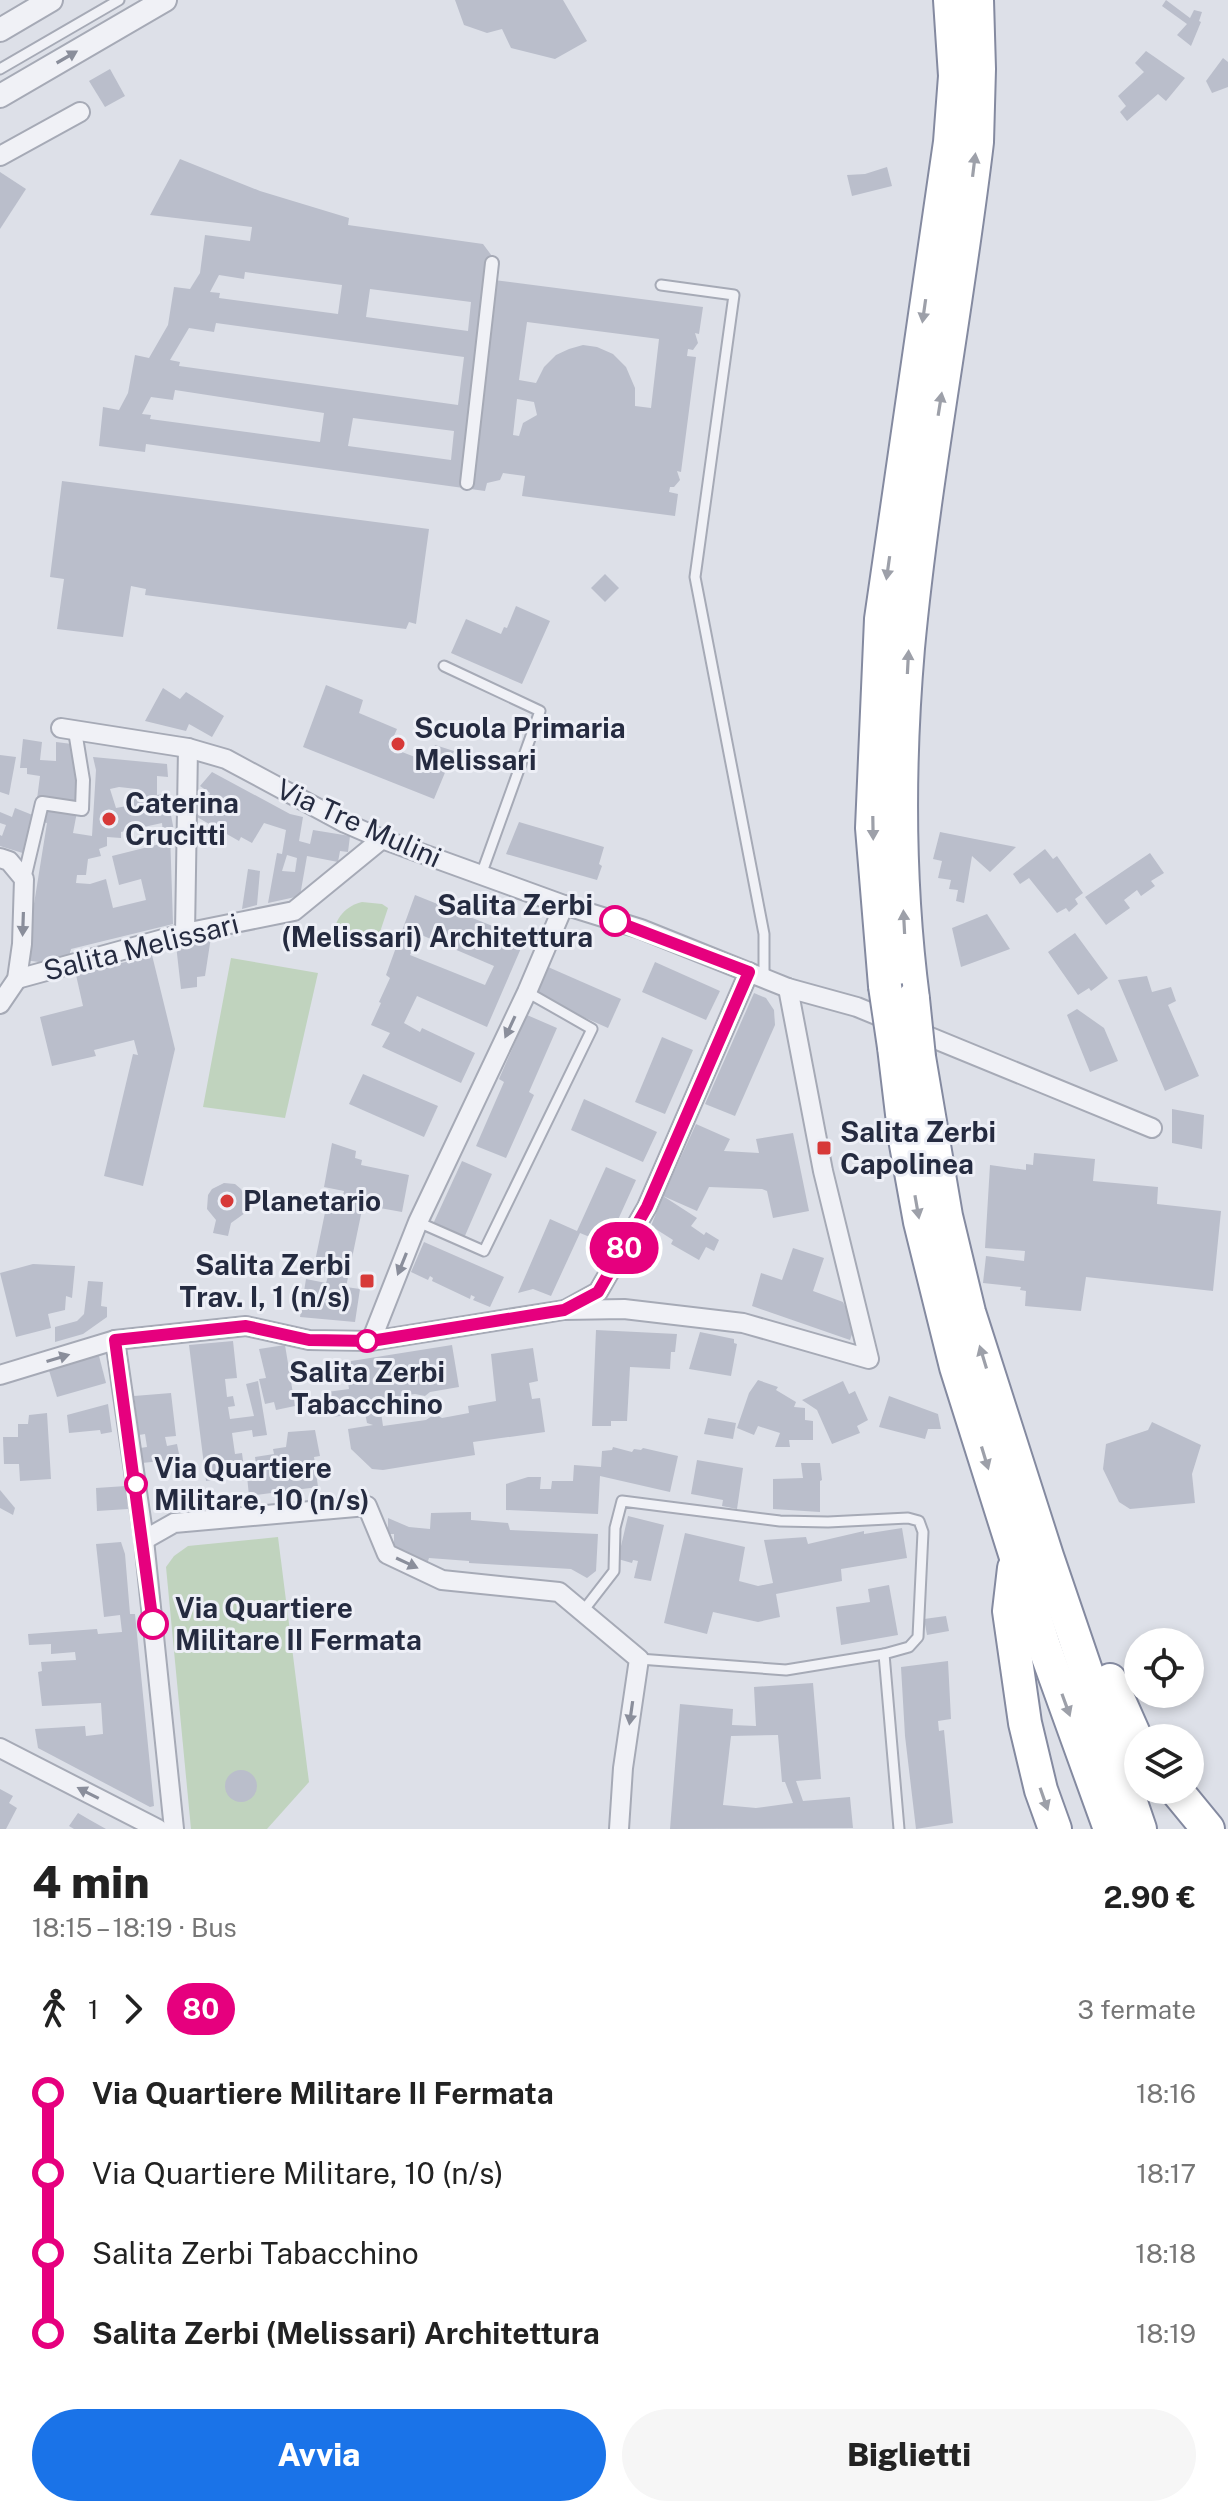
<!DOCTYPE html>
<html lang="it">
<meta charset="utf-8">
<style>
body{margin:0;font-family:"Public Sans",sans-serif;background:#f6f6f6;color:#222;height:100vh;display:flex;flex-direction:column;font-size:30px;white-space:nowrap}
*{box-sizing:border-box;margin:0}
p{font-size:26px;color:#767676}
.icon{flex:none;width:44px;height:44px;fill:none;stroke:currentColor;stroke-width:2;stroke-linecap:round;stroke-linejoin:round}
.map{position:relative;height:1829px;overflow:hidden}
.details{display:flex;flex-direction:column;background:#fff;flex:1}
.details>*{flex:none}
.badge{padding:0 16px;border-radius:26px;font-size:28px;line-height:52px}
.controls{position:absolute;left:1124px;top:1628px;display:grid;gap:16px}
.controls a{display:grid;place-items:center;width:80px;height:80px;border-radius:50%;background:#fff;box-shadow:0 4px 12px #0003;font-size:40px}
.map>.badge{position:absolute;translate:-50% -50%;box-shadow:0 0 0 4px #fff}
.legs{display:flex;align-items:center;gap:12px;height:88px;padding:0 32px;font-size:26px}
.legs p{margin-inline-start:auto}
.head{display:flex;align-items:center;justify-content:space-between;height:136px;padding:0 32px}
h1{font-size:44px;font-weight:800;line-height:60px}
.button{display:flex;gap:16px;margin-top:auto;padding:16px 32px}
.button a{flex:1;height:92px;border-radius:48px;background:#1a73e8;color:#fff;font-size:32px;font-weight:800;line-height:92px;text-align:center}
.button a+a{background:#f6f6f6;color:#222}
ul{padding:0 32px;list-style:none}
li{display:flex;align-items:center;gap:28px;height:80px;font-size:30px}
li i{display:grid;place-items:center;width:12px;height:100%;margin:0 10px;background:currentColor}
li i::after{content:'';width:20px;height:20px;margin:-10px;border:6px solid;border-radius:50%;background:#fff}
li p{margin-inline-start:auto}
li:first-child i{background:linear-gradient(#0000 50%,currentColor 0)}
li:last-child i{background:linear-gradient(currentColor 50%,#0000 0)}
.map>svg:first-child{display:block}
</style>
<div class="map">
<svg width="1228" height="1829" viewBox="0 0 1228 1829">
<rect width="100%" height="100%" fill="#dde0e8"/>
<g fill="#c0d3be">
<path d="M362 902 382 904 388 908 378 938 361 947 331 940C335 921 342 907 362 902Z"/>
<path d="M231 958 318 973 285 1118 203 1107Z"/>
<path d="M278 1537 309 1782 267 1829H191L166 1567 174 1556 188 1546Z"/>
</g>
<g fill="#babecb" fill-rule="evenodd">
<path d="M455 0H563L587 41 555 59 511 48 502 29 487 33 464 25Z"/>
<path d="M1166 0 1190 18 1194 10 1202 12 1199 21 1201 22 1191 46 1177 35 1187 24 1162 6Z"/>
<path d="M1146 51 1185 78 1166 101 1158 94 1127 121 1120 112 1126 106 1118 96 1144 72 1135 63Z"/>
<path d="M1223 58 1228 62V87L1212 93 1206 81Z"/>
<path d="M110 69 125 96 105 107 89 81Z"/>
<path d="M180 159 260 191 349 218 348 225 483 244 495 260 494 280 703 307 699 334 695 333 698 343 693 350 688 349 687 356 696 357 681 472 677 471 680 480 674 487H670L669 492 678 494 675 516 522 496 525 476 503 473 500 480 487 483 485 491 146 444 145 452 99 446 103 407 119 410 128 393 135 355 149 358 168 325 174 287 190 289 200 273 205 235 250 241 252 227 150 215ZM245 272 342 285 338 314 219 298 220 293 210 292 219 275 244 279ZM370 289 471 302 468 331 366 317ZM527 322 659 339 651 408 635 406V388L626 367 613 354 597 347 583 345 569 349 556 355 544 367 536 383 519 380ZM216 323 464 357 458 405 179 366 180 362 170 360 189 328 214 332ZM175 390 324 413 320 442 150 419 151 415 142 414 151 397 173 400ZM517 399 534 402 537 415 523 423 519 436 513 435ZM353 418 454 431 451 460 348 446Z"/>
<path d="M887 167 892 186 852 196 847 175 865 174Z"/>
<path d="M0 172 26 189 0 229Z"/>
<path d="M62 481 429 529 416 624 409 622 406 629 280 613 145 595 146 589 131 586 123 637 57 629 64 579 50 577Z"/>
<path d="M605 574 619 588 605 602 591 588Z"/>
<path d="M516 606 550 621 522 684 451 653 466 619 501 634 504 627 507 628Z"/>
<path d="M326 685 363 700 359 713 397 729 389 747 428 762 435 745 454 751 434 799 303 747Z"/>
<path d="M163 688 180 699 186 692 224 716 212 737 189 724 186 731 145 721Z"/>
<path d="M23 739 42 742 40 760 56 761V742L72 744 79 783 78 800H75L74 804 37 799 40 776 27 774V768H20Z"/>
<path d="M0 755 16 757 9 795 0 792Z"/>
<path d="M93 757 167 764 168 777 157 776V795L167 794 174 831 170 832 173 924 71 949 68 959 54 956 52 964 25 960 47 823 42 822 44 807 77 812 73 833 92 836 96 770ZM119 787 137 789 139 793 130 796 132 805 116 808 110 789ZM162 823 164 843 112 856 119 885 141 879 146 900 113 908 106 879 90 884 76 883 77 875H86L88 859 101 856 99 849 107 846V837L121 838V832Z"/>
<path d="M212 772 290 814 303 817 299 841 310 844 313 830 350 836 348 852 340 851 338 862 307 856 300 896 268 903 277 853 282 854 286 830 264 823 252 843 241 837 239 841 197 817 210 793 200 786ZM287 855 297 858 295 872 282 871Z"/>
<path d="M15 808 35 816 29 855 0 846V835L2 836 6 825 0 823V812L12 817Z"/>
<path d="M519 822 604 847 599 864 602 866 597 880 506 854Z"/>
<path d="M940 832 975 839 1016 847 990 872 972 856 964 903 956 901 958 890 949 889 951 880 938 878 942 861 933 859Z"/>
<path d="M1045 849 1053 859 1057 856 1083 893 1075 899 1078 904 1069 912 1066 908 1057 913 1029 878 1020 884 1013 874Z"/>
<path d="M1150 853 1164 873 1151 881 1155 886 1141 896 1137 890 1124 900 1130 908 1106 925 1085 897Z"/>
<path d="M248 869 260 871 257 905 242 909Z"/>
<path d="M415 895 525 939 487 1027 417 996 404 1023 420 1032 422 1028 475 1053 461 1083 382 1047 390 1033 371 1025 381 1003 379 1002 390 978 386 975ZM419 934 494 966 485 985 410 955Z"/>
<path d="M987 914 1010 949 961 967 952 928Z"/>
<path d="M1075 933 1108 978 1091 991 1089 988 1078 995 1048 952Z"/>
<path d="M211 937 205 976 197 977V987L181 989 176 945Z"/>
<path d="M152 955 175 1049 143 1186 104 1176 133 1054 138 1055 134 1040 94 1050 96 1056 52 1066 40 1017 83 1006 76 975Z"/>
<path d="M655 962 720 991 706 1020 642 992Z"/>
<path d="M548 967 621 999 608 1028 536 996Z"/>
<path d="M1147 976 1152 992 1171 987 1176 1001 1168 1005 1199 1076 1165 1091 1118 980Z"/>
<path d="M754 993 766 998 774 1010 775 1025 735 1116 705 1104Z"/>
<path d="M1077 1009 1104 1028 1118 1061 1090 1072 1067 1015Z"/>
<path d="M527 1015 557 1028 529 1092 534 1095 506 1158 476 1146 504 1082 499 1079Z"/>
<path d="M662 1037 693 1050 665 1114 635 1102Z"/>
<path d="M363 1074 438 1106 424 1137 349 1104Z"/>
<path d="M584 1099 657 1132 643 1162 571 1130Z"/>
<path d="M1172 1109 1204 1115 1202 1149 1172 1143Z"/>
<path d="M696 1124 730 1139 724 1151 759 1153 756 1139 793 1133 809 1211 773 1218 767 1191 762 1189 709 1187 697 1211 663 1196Z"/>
<path d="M332 1143 356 1151 355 1158 362 1160 361 1165 409 1175 402 1212 363 1205 346 1287 360 1289 355 1322 300 1317 306 1279 326 1283 329 1273 313 1271 328 1198 342 1201 344 1191 324 1187Z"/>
<path d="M1034 1153 1095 1159 1093 1181 1158 1187 1157 1204 1221 1211 1213 1291 1086 1277 1081 1311 1025 1306 1026 1291 1020 1290 1021 1287 983 1283 986 1256 1024 1261 1025 1251 985 1248 990 1165 1026 1170V1164L1033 1165Z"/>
<path d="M462 1161 492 1174 464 1238 433 1224Z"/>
<path d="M606 1167 636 1180 607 1244 580 1233 551 1296 533 1289 518 1293 550 1219 577 1231Z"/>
<path d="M224 1183 235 1184 241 1189 247 1201 245 1213 231 1223 228 1236 213 1233 216 1220 207 1209 208 1195 212 1189Z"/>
<path d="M663 1196 697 1218 691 1226 704 1235 706 1232 719 1240 714 1251 706 1247 699 1260 671 1244 673 1240 651 1226Z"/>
<path d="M424 1242 504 1277 490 1307 473 1300 475 1297 471 1295 470 1299 432 1281 433 1278 430 1276 428 1280 411 1272Z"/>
<path d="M793 1248 824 1258 813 1291 843 1302 855 1326 850 1340 752 1306 761 1273 782 1280Z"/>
<path d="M33 1264 75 1266 72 1298 66 1296 65 1310 48 1314 51 1328 16 1337 0 1273Z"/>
<path d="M88 1281 103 1282 101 1306 107 1307V1317L83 1334 55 1342V1327L77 1321 84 1314Z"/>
<path d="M596 1330 677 1334 675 1352H671L670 1369 630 1367 627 1421H611V1426H592Z"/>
<path d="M700 1332 734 1339V1343L737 1344 731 1376 689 1369Z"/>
<path d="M233 1341 237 1378 225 1379 227 1397 233 1396 235 1406 228 1407 230 1419 254 1416 246 1384 258 1381 267 1435 253 1437 252 1430 232 1433 235 1454 242 1453 245 1476 206 1481 189 1345Z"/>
<path d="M285 1345 295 1406 276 1410 274 1402 265 1404 259 1379 266 1378 259 1349Z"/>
<path d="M452 1345 459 1387 430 1392 425 1396 415 1394 379 1399 383 1426 426 1420 435 1414 442 1418 469 1413 468 1406 496 1401 491 1354 533 1348 538 1381 529 1383 532 1399 540 1398 545 1432 473 1442 475 1455 383 1470 372 1469 351 1449 348 1429 373 1425 367 1423 365 1413 332 1417 327 1392 349 1389 345 1362Z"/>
<path d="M98 1352 106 1383 57 1397 48 1367Z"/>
<path d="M758 1380 778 1387 776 1390 796 1402 794 1407 805 1408V1420L813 1421V1440H789L790 1447H775L780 1433 758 1426 754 1435 737 1428 749 1393Z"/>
<path d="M843 1381 849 1394 855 1391 868 1420 857 1426 860 1433 832 1444 817 1410 802 1400Z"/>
<path d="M171 1393 176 1436 165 1437 167 1446 177 1444 180 1459 142 1463 140 1448 147 1447 145 1434 139 1435 134 1396Z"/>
<path d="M889 1396 938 1414 941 1429H928L925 1439 879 1427Z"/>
<path d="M108 1404 112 1432 101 1434 100 1430 69 1433 67 1415Z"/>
<path d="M47 1413 51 1479 20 1481 19 1464H4L3 1437H18V1424H28L29 1415Z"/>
<path d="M708 1418 736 1423 733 1439 704 1434Z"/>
<path d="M1152 1422 1201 1445 1192 1474 1195 1503 1130 1509 1119 1502 1103 1469 1106 1444 1148 1430Z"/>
<path d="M315 1430 320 1456 314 1457 318 1487 249 1496 246 1466 256 1464 255 1457 274 1454 273 1449 286 1447 288 1432Z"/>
<path d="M613 1447 632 1452 634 1449 641 1450 643 1448 678 1456 670 1492 600 1476 598 1514 506 1510V1484L528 1477H541L540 1489H551L552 1481H573L574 1465 601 1467 602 1451 612 1450Z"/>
<path d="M697 1460 743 1468 737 1509 722 1506 723 1500 691 1494Z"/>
<path d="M801 1463H820L822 1480 820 1481V1512L773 1509V1479L803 1478Z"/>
<path d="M126 1486 128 1509 97 1511 96 1488Z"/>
<path d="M0 1490 15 1508 13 1515 0 1508Z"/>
<path d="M471 1512V1520L508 1523 510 1530 598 1534 596 1571 587 1578 571 1569 469 1563V1561L429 1558 428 1561 408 1560 394 1547V1534H388V1518L409 1527 430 1529 431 1513Z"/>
<path d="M628 1516 664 1525 651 1581 634 1578 638 1561 633 1560 632 1563 618 1559Z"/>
<path d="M902 1528 907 1558 841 1569 842 1581 776 1594 780 1617 758 1622 713 1612 707 1634 664 1623 685 1533 745 1547 739 1581 758 1586 773 1583 764 1540 806 1537 808 1544 864 1531V1534Z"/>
<path d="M121 1542 125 1554 130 1614H135L154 1806 150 1807 38 1748 35 1729 85 1726 86 1736 103 1734 101 1703 42 1706 38 1672 42 1671 41 1662 76 1660 75 1652 51 1654V1644L29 1645 28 1634 97 1629 98 1634 122 1632 120 1615 104 1617 96 1544Z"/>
<path d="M889 1585 898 1635 841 1645 836 1607 870 1602 868 1589Z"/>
<path d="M946 1616 949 1631 927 1635 924 1619Z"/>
<path d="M948 1661 951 1719 938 1721 939 1731 944 1730 953 1823 916 1829 905 1736 901 1667Z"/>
<path d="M813 1683 821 1779 796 1781 803 1801 850 1797 853 1828 670 1829 680 1704 733 1709 732 1725 756 1726 754 1687ZM778 1735 782 1782H785L793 1803 756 1808 723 1805 731 1736Z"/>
<circle cx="241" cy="1786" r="16"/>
<path d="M0 1789 13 1796 9 1803 17 1808 6 1829H0Z"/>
<path d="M78 1813 90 1820 106 1829H74L69 1826Z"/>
</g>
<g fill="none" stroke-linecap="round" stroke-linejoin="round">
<g stroke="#a6aab6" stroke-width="13">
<g id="service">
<path d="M0 69 119 0"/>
<path d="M661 285 734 295 695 577 764 934V978"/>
<path d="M444 666 540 711 481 875"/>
<path d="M418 1222 484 1251 592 1029 527 992"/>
<path d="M583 1611 614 1571 615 1528 622 1501 780 1521 828 1522 908 1518 919 1521 923 1532 918 1637 909 1647 884 1654 899 1829"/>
<path d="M639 1659 786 1670 884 1654"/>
</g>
</g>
<g stroke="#a6aab6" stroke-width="16">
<g id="pedestrian">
<path d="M467 483 492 263"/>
<path d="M24 879 42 803 82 809 83 780 75 731"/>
</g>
</g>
<g stroke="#a6aab6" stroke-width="22">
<g id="minor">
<path d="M0 156 80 112"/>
<path d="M61 728 188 748 226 759 345 823 382 839 564 905 641 929 788 988 857 1007 1152 1128"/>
<path d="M0 858 9 861 24 879 22 944 17 979 0 1004"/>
<path d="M185 933 188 748"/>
<path d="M17 979 185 933 294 911 382 839"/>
<path d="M567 1309 598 1292 647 1207 749 972"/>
<path d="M115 1340 144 1540 174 1829"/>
<path d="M371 1341 418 1222 527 992 564 905"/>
<path d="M0 1375 115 1340 246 1326 309 1340 371 1341 564 1310 624 1309 743 1323 869 1359 823 1171 788 988"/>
<path d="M144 1540 174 1523 367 1506 387 1554 442 1580 559 1592 639 1659 623 1768 619 1829"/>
<path d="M0 1748 158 1829"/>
</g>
</g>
<g stroke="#a6aab6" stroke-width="26">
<g id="tertiary">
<path d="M0 30 51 0"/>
<path d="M0 96 165 0"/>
</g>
</g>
<g stroke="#848aa0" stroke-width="36">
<g id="motorway">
<path d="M885 986 872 828 881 619 950 142 955 76 950 0"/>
<path d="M913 999C898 883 898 765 908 648 924 478 957 311 977 142L979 69 977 0"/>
<path d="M894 1047 905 1139 920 1222 956 1367 1044 1646 1110 1829"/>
<path d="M919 1057 946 1216 969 1312 1047 1556 1140 1829"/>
<path d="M1014 1568 1009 1611 1025 1723 1041 1790 1055 1829"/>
<path d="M1110 1680 1138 1743"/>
<path d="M1176 1790 1208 1829"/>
</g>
</g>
<use href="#service" stroke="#f0f1f6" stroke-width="9"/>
<use href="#pedestrian" stroke="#f0f1f6" stroke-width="12"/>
<use href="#minor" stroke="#f0f1f6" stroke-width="18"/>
<use href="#tertiary" stroke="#f0f1f6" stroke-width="22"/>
<use href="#motorway" stroke="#fff" stroke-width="32"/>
<g stroke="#848aa0" stroke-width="36" stroke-linecap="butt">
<g id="motorway-bridge">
<path d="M885 986 894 1047"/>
<path d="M913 999 919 1057"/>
</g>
</g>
<use href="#motorway-bridge" stroke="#fff" stroke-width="32"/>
</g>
<defs><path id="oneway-solid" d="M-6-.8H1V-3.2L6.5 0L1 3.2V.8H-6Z" transform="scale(2)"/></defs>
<g fill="#8a8e9b">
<use href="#oneway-solid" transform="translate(67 57) rotate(-30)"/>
<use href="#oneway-solid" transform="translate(23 924) rotate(92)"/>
<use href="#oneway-solid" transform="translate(510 1027) rotate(115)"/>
<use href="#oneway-solid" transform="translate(402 1264) rotate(112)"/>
<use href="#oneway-solid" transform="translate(58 1358) rotate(-17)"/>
<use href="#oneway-solid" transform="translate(407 1563) rotate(25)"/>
<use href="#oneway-solid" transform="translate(631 1713) rotate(98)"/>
<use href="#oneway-solid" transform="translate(88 1793) rotate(-153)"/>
</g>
<g fill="#9da0a9">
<use href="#oneway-solid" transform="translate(974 165) rotate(-83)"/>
<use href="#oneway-solid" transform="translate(924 311) rotate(98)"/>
<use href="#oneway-solid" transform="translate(940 404) rotate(-81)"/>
<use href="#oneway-solid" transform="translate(888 568) rotate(98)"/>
<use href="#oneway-solid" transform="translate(908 662) rotate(-87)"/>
<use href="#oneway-solid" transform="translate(873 828) rotate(89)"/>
<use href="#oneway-solid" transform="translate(904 922) rotate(-93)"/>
<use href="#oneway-solid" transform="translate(917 1207) rotate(80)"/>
<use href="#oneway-solid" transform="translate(983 1357) rotate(-107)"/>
<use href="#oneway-solid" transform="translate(985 1458) rotate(73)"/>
<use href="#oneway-solid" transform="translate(1066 1705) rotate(70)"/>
<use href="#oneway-solid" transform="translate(1044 1799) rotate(71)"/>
</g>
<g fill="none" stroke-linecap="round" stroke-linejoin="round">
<g stroke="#fff" stroke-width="18">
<path id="line-1" d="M153 1624 115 1340 246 1326 309 1340 371 1341 564 1310 598 1292 647 1207 749 972 615 921"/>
</g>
<use href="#line-1" stroke="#e6007e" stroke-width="12"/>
</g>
<g fill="#d73938" stroke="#edeff6" stroke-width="3">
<circle cx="398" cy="744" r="8"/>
<circle cx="109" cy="819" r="8"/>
<rect x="816" y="1140" width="16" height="16" rx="4"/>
<circle cx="227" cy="1201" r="8"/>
<rect x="359" y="1273" width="16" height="16" rx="4"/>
</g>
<g fill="#fff" stroke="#e6007e" stroke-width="4">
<circle cx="615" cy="921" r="14"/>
<circle cx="367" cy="1341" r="10"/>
<circle cx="136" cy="1484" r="10"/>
<circle cx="153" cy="1624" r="14"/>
</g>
<g text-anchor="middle" stroke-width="6" stroke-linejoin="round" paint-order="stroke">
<g font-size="28" font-weight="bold" fill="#252b40" stroke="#edeff6" text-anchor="start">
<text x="414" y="738">Scuola Primaria<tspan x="414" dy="32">Melissari</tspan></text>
<text x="125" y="813">Caterina<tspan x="125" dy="32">Crucitti</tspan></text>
<text x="840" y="1142">Salita Zerbi<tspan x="840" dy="32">Capolinea</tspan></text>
<text x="243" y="1211">Planetario</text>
<text x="351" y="1275" text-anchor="end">Salita Zerbi<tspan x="351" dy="32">Trav. I, 1 (n/s)</tspan></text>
</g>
<g font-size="28" fill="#252b40" stroke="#edeff6">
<text transform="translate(359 823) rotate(24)" y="10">Via Tre Mulini</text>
<text transform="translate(141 947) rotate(-14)" y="10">Salita Melissari</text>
</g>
<g font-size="28" font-weight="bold" fill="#252b40" stroke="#edeff6" text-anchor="start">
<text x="593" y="915" text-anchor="end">Salita Zerbi<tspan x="593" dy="32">(Melissari) Architettura</tspan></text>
<text x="367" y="1382" text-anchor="middle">Salita Zerbi<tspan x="367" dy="32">Tabacchino</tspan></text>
<text x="154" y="1478">Via Quartiere<tspan x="154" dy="32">Militare, 10 (n/s)</tspan></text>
<text x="175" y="1618">Via Quartiere<tspan x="175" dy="32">Militare II Fermata</tspan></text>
</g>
</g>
</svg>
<div class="controls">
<a><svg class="icon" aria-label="locate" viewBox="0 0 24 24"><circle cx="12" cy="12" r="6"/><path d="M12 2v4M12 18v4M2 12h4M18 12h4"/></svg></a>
<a><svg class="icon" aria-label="layers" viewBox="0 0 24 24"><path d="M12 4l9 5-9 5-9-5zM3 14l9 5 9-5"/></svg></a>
</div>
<b class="badge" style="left:624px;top:1248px;background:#e6007e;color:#fff">80</b>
</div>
<section class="details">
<div class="head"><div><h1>4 min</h1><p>18:15 – 18:19 · Bus</p></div><b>2.90 €</b></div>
<div class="legs"><svg class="icon" aria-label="walk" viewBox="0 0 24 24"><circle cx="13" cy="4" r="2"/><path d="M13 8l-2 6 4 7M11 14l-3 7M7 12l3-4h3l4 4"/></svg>1<svg class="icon" aria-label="forward" viewBox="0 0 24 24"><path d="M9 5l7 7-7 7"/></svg><b class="badge" style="background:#e6007e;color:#fff">80</b><p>3 fermate</p></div>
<ul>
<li><i style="color:#e6007e"></i><b>Via Quartiere Militare II Fermata</b><p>18:16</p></li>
<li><i style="color:#e6007e"></i><span>Via Quartiere Militare, 10 (n/s)</span><p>18:17</p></li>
<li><i style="color:#e6007e"></i><span>Salita Zerbi Tabacchino</span><p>18:18</p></li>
<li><i style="color:#e6007e"></i><b>Salita Zerbi (Melissari) Architettura</b><p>18:19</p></li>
</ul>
<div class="button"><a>Avvia</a><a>Biglietti</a></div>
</section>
